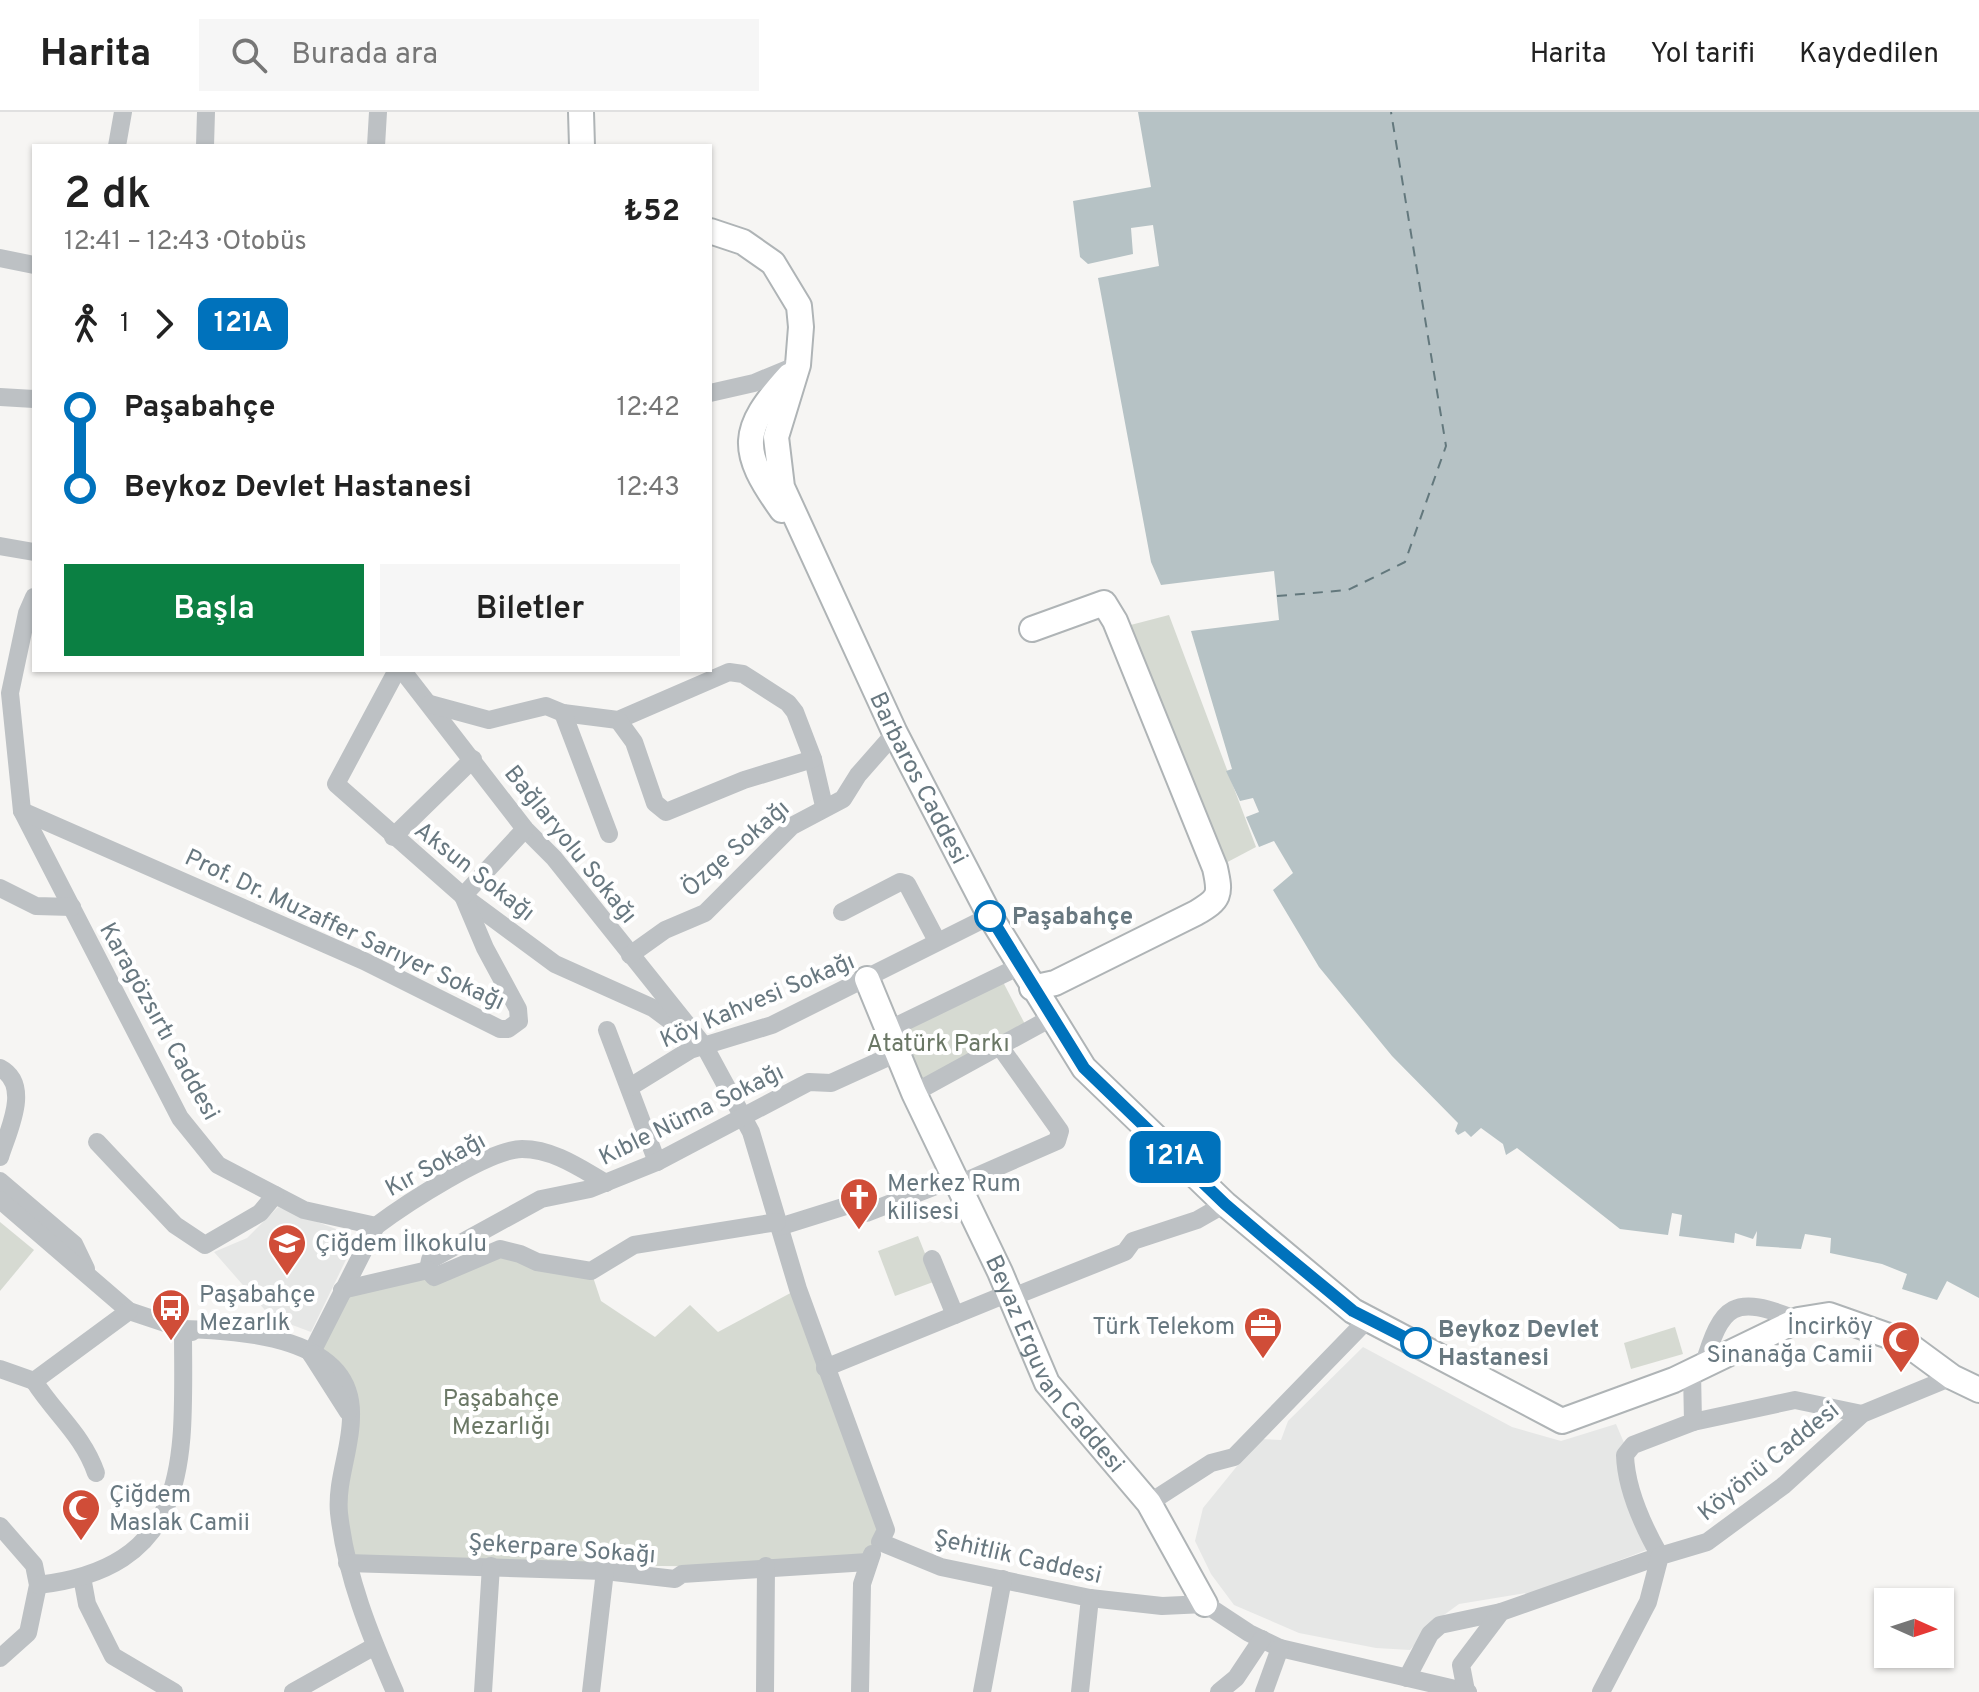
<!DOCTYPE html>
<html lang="tr">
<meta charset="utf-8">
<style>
body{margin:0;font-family:Overpass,sans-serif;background:#f6f6f6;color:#222;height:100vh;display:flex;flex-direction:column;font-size:30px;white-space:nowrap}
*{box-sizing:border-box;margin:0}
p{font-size:26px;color:#767676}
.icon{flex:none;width:44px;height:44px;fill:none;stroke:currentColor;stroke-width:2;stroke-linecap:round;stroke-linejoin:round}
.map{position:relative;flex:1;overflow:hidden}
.panel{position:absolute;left:32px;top:32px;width:680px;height:528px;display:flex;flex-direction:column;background:#fff;border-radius:0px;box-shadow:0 2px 6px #0004}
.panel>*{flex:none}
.badge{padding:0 16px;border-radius:12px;font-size:28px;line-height:52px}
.needle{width:52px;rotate:93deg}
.controls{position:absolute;left:1874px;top:1476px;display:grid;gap:16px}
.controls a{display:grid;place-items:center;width:80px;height:80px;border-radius:0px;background:#fff;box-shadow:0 2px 6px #0004;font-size:40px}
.map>.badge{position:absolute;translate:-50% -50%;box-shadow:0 0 0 4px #fff}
.legs{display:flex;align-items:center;gap:12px;height:88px;padding:0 32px;font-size:26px}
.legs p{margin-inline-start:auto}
.overview{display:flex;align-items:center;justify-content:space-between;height:136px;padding:0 32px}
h1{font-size:44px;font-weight:600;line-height:60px}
.button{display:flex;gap:16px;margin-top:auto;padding:16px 32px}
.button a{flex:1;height:92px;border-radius:0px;background:#0b8043;color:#fff;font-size:32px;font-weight:600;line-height:92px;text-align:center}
.button a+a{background:#f6f6f6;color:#222}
ul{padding:0 32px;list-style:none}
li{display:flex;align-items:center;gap:28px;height:80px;font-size:30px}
li i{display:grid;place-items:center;width:12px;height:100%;margin:0 10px;background:currentColor}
li i::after{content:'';width:20px;height:20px;margin:-10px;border:6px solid;border-radius:50%;background:#fff}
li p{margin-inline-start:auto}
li:first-child i{background:linear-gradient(#0000 50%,currentColor 0)}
li:last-child i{background:linear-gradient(currentColor 50%,#0000 0)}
header{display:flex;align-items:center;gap:48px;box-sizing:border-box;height:112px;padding:0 40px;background:#fff;border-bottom:2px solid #e0e0e0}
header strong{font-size:38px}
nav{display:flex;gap:44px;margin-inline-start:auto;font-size:28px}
.search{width:560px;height:72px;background:#f6f6f6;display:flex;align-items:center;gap:20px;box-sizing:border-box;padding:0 28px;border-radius:0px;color:#767676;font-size:30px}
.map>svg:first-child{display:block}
</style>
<header>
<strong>Harita</strong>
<div class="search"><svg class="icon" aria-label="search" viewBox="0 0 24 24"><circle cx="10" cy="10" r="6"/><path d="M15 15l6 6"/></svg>Burada ara</div>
<nav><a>Harita</a><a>Yol tarifi</a><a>Kaydedilen</a></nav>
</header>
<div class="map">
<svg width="1979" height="1580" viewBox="0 0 1979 1580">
<rect width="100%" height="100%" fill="#f6f5f3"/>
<g fill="#e6e7e6">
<path d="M278 1095 357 1125 311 1220 271 1205 214 1140 247 1126Z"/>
<path d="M1363 1235 1512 1315 1561 1329 1616 1312 1628 1340 1649 1437 1539 1479 1459 1492 1437 1508 1410 1538 1376 1536 1299 1521 1234 1493 1211 1462 1195 1429 1203 1396 1259 1327 1281 1328 1288 1309Z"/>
</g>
<g fill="#d6dad2">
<path d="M1169 503 1256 735 1220 754 1123 515Z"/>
<path d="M1002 868 1027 916 919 971 897 922Z"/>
<path d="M0 1110 34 1138 0 1179Z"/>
<path d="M918 1124 936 1169 895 1184 878 1139Z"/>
<path d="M499 1143 591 1159 601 1189 655 1225 690 1193 718 1220 798 1177 886 1418 868 1450 763 1455 347 1451 339 1397 352 1306 311 1242 342 1178Z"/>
<path d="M1675 1215 1683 1242 1631 1257 1624 1231Z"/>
</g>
<path fill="#b6c2c5" d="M1138 0H1979V1186L1947 1169 1937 1188 1902 1177 1907 1162 1882 1152 1830 1141 1831 1126 1805 1122 1801 1137 1756 1134 1757 1119 1753 1127 1735 1121 1734 1131 1679 1124 1682 1103 1672 1101 1668 1123 1620 1117 1517 1036 1506 1043 1503 1032 1481 1016 1471 1025 1465 1019 1458 1023 1455 1019 1458 1011 1392 944 1319 855 1273 778 1293 761 1274 729 1259 735 1246 705 1259 700 1253 686 1240 689 1226 659 1232 657 1191 519 1279 508 1274 459 1161 473 1151 450 1098 166 1159 154 1153 113 1131 116 1133 142 1088 152 1080 145 1073 89 1151 75Z"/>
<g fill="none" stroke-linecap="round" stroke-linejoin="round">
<path stroke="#63787d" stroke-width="2" stroke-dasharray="10 8" stroke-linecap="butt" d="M1277 484 1348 478 1405 450 1446 334 1391 0"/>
<g stroke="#afb4b6" stroke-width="28">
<g id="major">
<path d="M581 0 582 34"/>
<path id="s1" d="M710 119 743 130 773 151 799 194 801 215 798 253 776 325 782 375 895 621 990 804 1084 956 1225 1092 1353 1199 1562 1309 1674 1268 1798 1208 1829 1203 1903 1229 1952 1265 1979 1278"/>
<path d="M782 398C739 338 740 318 789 264"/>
<path d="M1032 517 1104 491 1115 509 1215 756C1221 783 1220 787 1196 801L1055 871 1032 876"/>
<path id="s2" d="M867 867 914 981 1000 1160 1047 1271 1149 1391 1205 1492"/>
</g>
</g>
<g stroke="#bdc1c4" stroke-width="18">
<path d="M117 34 123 0"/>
<path d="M205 34 206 0"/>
<path d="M376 34 378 0"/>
<path d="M0 146 34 153"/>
<path d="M710 281 754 271 795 254"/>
<path d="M0 285 34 287"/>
<path d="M0 434 34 440"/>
<path d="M34 485 27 501 10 581 22 699 180 1006 218 1053 304 1098 376 1114 311 1242"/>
<path d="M397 558 336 672 463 784 555 852 653 896 680 916"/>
<path d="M402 558 525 717 554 746 705 935 751 1020 798 1177 886 1418 880 1430 941 1455 1090 1486 1162 1494 1205 1492 1249 1521 1280 1536 1468 1580"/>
<path d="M430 592 489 608 546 594 563 601 618 608 729 560 743 562 788 591 795 600 813 647 824 694"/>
<path d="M563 601 609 722"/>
<path d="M618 608 634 630 655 691 666 700 744 668 813 647"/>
<path d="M22 699 364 849 500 917H508L519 909 518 897 485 836 463 784"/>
<path d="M393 725 473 647"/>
<path d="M0 776 36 794 72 795"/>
<path d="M463 784 525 717"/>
<path d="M842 800 900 770 907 772 937 829"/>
<path d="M630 843 665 818 705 801 792 714 843 687 858 663 895 621"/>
<path d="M607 918 657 1050"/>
<path d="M888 918 1018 855"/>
<path d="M0 956C32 973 8 1019 0 1045"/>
<path d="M630 975 690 938 772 913 990 804"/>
<path d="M914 981 1051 906"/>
<path d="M97 1030 175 1113 205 1133 260 1101 275 1083"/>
<path d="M0 1069 74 1132 86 1157"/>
<path d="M959 1072 1057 1029 1060 1019 1001 936"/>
<path d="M0 1088 129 1199 192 1220"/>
<path d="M376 1114C404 1093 489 1037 522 1037 553 1037 580 1056 606 1071"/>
<path d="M779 1115 862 1089 866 1101 956 1066"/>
<path d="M932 1147 955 1203"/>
<path d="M428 1158 430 1148 541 1087 590 1077 657 1050 809 970 831 971 897 941"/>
<path d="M342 1178 428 1158 434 1165 500 1137 520 1142 537 1150 591 1159 634 1133 777 1110"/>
<path d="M183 1217C242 1219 354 1224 351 1305 351 1337 336 1369 339 1401 346 1464 370 1523 395 1580"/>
<path d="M311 1242 348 1300"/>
<path d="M1703 1255C1722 1191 1733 1182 1798 1208"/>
<path d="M825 1256 1009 1181 1020 1182 1125 1140 1133 1129 1197 1108 1225 1092"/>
<path d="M0 1257 34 1269 129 1199"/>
<path d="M34 1269C55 1302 83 1323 96 1361"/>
<path d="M1693 1310 1795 1288 1862 1302"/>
<path d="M1149 1391 1211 1351 1234 1345 1367 1208"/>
<path d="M0 1414 34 1453 38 1473 28 1521 0 1546"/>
<path d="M347 1451 605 1459 675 1467 682 1462 868 1450"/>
<path d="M82 1465 87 1492 113 1544 174 1580"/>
<path d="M38 1473C196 1455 183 1342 183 1217"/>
<path d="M1407 1566 1430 1522 1440 1513 1501 1500"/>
<path d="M1466 1579 1461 1553 1501 1500 1660 1444C1643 1414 1626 1378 1625 1343L1633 1333 1693 1310 1692 1260"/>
<path d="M293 1580 375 1534"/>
<path d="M483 1580 491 1454"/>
<path d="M591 1580 605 1459"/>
<path d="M765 1580 766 1454"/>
<path d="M860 1580 862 1472 872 1442"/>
<path d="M982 1580 1003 1467"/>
<path d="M1080 1580 1090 1486"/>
<path d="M1219 1580 1236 1566 1262 1527"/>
<path d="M1264 1580 1280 1536"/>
<path d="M1601 1580 1648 1490 1660 1444 1707 1430 1783 1374 1862 1302 1952 1265"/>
</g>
<use href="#major" stroke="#fff" stroke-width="24"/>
</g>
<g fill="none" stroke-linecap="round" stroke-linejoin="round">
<g stroke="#fff" stroke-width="18">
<path id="line-1" d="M990 804 1084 956 1225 1092 1267 1128 1353 1199 1416 1231"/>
</g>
<use href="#line-1" stroke="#0072bc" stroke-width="12"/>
</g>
<defs>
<g id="church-pin" transform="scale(2)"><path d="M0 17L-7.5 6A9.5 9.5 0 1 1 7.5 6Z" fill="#d04d38" stroke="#fff"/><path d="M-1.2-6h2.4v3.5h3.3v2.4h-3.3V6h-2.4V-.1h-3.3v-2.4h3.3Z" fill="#fff"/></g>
<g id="school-pin" transform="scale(2)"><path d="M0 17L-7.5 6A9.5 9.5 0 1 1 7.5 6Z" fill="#d04d38" stroke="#fff"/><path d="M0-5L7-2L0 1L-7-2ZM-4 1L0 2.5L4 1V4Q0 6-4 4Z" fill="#fff"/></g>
<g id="bus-pin" transform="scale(2)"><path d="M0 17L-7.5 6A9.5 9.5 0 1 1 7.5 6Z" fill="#d04d38" stroke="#fff"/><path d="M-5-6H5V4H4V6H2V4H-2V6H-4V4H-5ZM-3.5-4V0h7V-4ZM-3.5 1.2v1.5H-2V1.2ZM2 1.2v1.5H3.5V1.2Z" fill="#fff"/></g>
<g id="office-pin" transform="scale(2)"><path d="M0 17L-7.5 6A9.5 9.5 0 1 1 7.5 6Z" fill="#d04d38" stroke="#fff"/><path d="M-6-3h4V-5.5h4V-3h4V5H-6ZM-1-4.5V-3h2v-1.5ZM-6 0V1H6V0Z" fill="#fff"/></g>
<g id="mosque-pin" transform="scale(2)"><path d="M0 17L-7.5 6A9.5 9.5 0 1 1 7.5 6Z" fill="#d04d38" stroke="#fff"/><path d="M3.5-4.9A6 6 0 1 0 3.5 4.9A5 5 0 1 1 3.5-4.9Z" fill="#fff"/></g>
</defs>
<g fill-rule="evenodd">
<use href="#church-pin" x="859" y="1085"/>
<use href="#school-pin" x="287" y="1131"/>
<use href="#bus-pin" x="171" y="1196"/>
<use href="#office-pin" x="1263" y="1214"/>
<use href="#mosque-pin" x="1901" y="1228"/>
<use href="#mosque-pin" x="81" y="1396"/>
</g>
<g fill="#fff" stroke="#0072bc" stroke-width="4">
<circle cx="990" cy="804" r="14"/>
<circle cx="1416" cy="1231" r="14"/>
</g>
<g text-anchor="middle" stroke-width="8" stroke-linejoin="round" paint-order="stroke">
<g font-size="24" fill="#687880" stroke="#fff">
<text dy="8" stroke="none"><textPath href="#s1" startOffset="628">Barbaros Caddesi</textPath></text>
<text transform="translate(571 732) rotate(51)" y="8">Bağlaryolu Sokağı</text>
<text transform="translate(735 736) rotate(-41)" y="8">Özge Sokağı</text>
<text transform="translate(475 759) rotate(38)" y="8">Aksun Sokağı</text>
<text transform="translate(345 817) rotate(25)" y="8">Prof. Dr. Muzaffer Sarıyer Sokağı</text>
<text transform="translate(757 888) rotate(-23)" y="8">Köy Kahvesi Sokağı</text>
<text transform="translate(160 909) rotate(61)" y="8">Karagözsırtı Caddesi</text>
<text transform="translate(691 1002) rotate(-26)" y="8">Kıble Nüma Sokağı</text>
<text transform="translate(435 1052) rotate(-28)" y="8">Kır Sokağı</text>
<text dy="8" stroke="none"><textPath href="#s2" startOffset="430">Beyaz Erguvan Caddesi</textPath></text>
<text transform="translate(1768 1349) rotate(-39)" y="8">Köyönü Caddesi</text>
<text transform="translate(562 1436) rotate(4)" y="8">Şekerpare Sokağı</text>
<text transform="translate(1018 1444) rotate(13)" y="8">Şehitlik Caddesi</text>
</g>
<g font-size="24" font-weight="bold" fill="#687880" stroke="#fff" text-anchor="start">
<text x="1012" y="812">Paşabahçe</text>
<text x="1438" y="1225">Beykoz Devlet<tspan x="1438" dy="28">Hastanesi</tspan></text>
</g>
<g font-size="24" fill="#6b7866" stroke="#fff">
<text x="938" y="939">Atatürk Parkı</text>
<text x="501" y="1294">Paşabahçe<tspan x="501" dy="28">Mezarlığı</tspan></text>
</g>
<g font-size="24" fill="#687880" stroke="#fff" text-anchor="start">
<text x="887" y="1079">Merkez Rum<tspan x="887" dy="28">kilisesi</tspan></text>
<text x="315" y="1139">Çiğdem İlkokulu</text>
<text x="199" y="1190">Paşabahçe<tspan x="199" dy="28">Mezarlık</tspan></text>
<text x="1235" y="1222" text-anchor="end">Türk Telekom</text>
<text x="1873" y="1222" text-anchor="end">İncirköy<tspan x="1873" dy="28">Sinanağa Camii</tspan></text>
<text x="109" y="1390">Çiğdem<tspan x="109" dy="28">Maslak Camii</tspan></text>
</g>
</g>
</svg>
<div class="controls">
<a><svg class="needle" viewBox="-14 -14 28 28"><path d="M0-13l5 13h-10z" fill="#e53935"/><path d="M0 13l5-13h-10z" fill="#767676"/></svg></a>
</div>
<b class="badge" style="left:1175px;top:1045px;background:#0072bc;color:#fff">121A</b>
<section class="panel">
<div class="overview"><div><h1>2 dk</h1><p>12:41 – 12:43 · Otobüs</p></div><b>₺52</b></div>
<div class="legs"><svg class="icon" aria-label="walk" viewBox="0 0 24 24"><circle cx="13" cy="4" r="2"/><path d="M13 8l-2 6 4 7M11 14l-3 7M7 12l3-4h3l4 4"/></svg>1<svg class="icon" aria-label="forward" viewBox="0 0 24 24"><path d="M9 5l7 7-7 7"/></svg><b class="badge" style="background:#0072bc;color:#fff">121A</b></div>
<ul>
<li><i style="color:#0072bc"></i><b>Paşabahçe</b><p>12:42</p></li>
<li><i style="color:#0072bc"></i><b>Beykoz Devlet Hastanesi</b><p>12:43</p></li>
</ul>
<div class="button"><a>Başla</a><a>Biletler</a></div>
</section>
</div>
